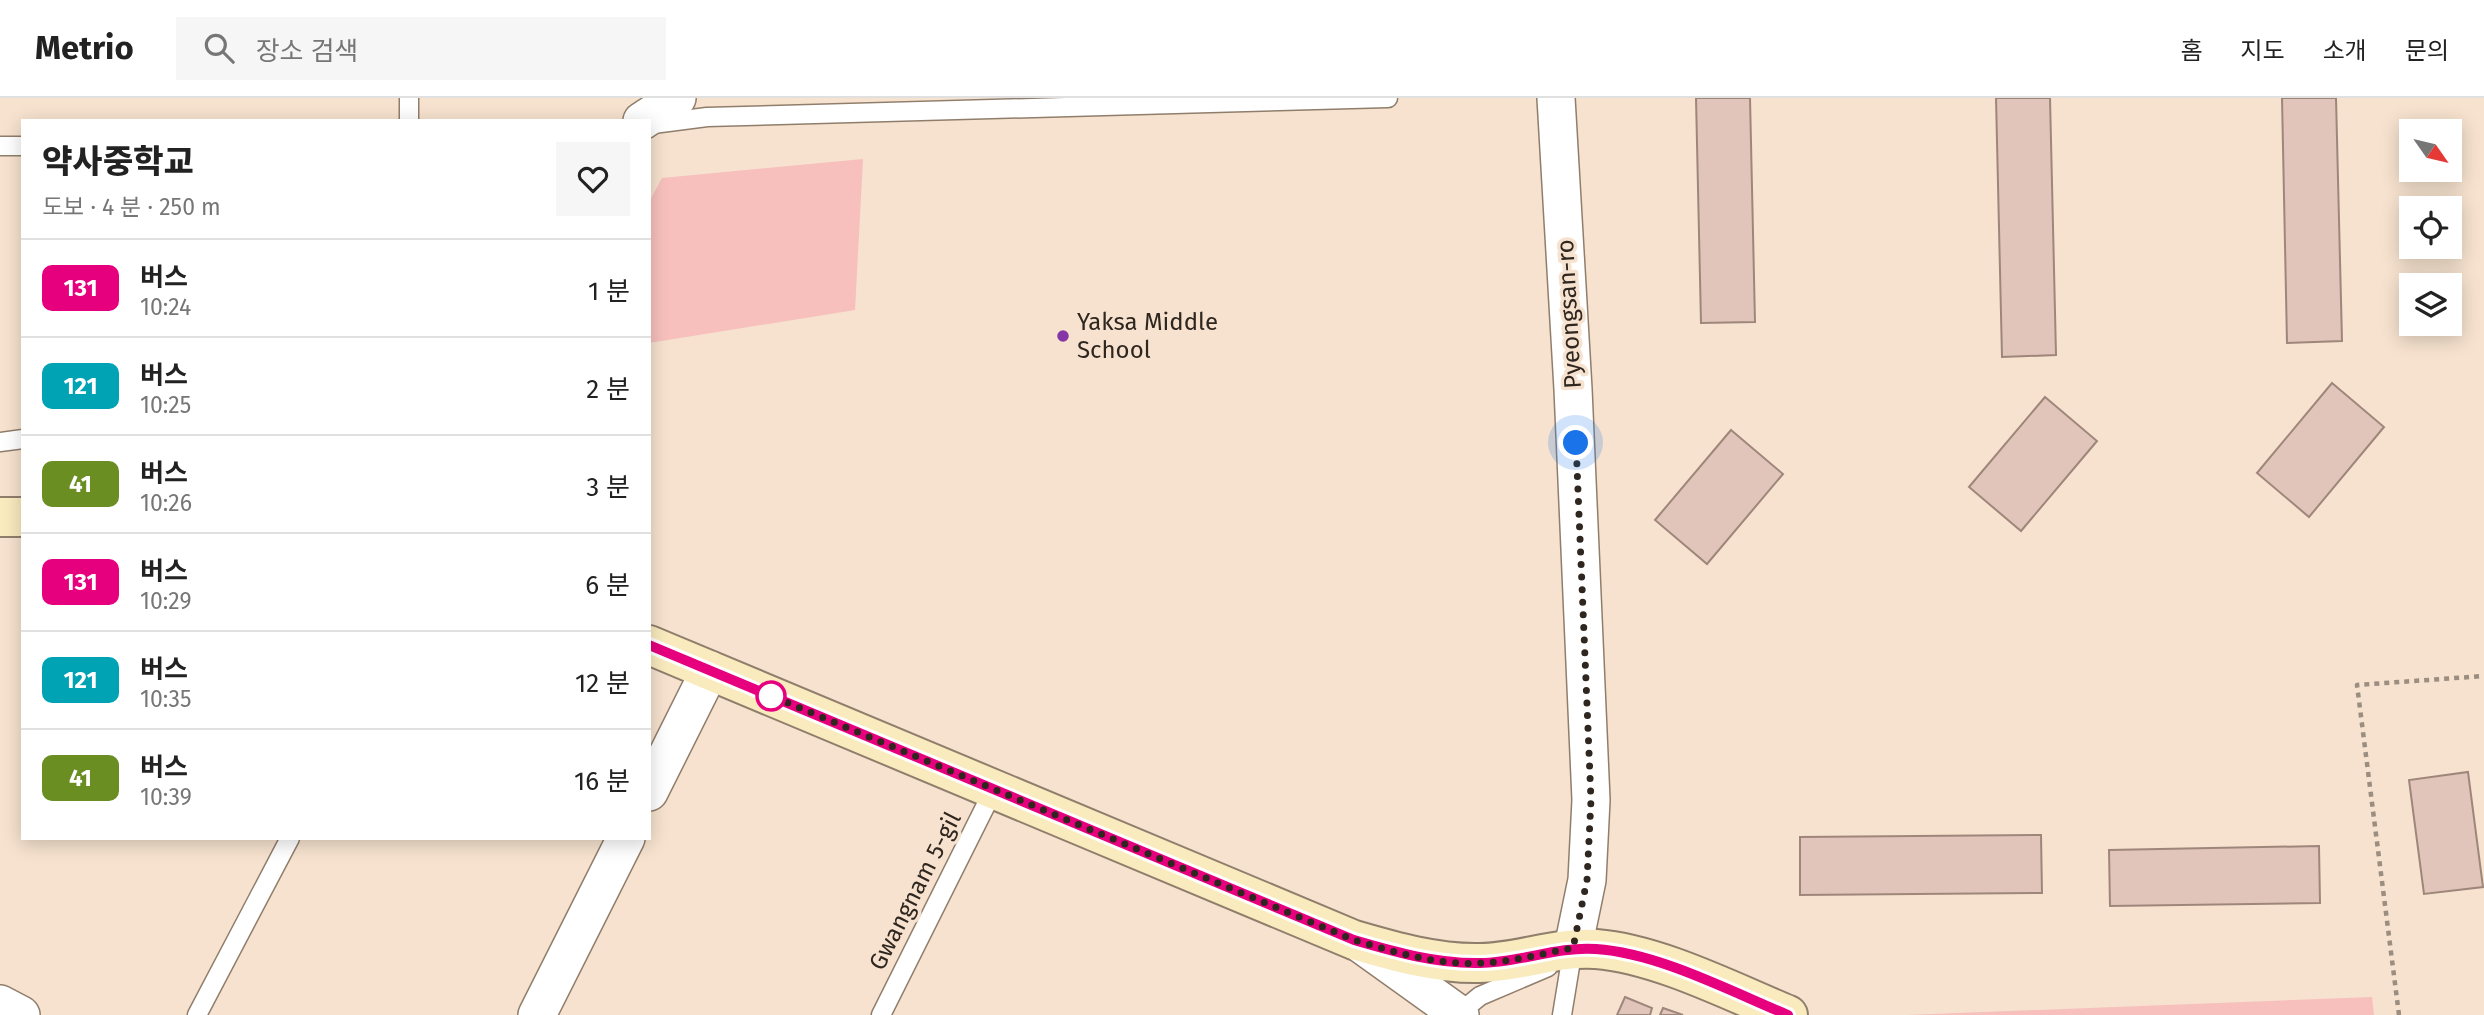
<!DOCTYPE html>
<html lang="ko">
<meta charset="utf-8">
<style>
body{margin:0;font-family:"Fira Sans","Noto Sans KR",sans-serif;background:#f6f6f6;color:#222;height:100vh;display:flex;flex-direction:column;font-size:26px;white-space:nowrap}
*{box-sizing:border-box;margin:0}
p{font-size:23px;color:#767676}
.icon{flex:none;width:38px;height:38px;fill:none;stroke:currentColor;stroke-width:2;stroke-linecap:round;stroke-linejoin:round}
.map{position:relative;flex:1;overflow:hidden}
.side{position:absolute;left:21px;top:21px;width:630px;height:721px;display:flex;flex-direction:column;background:#fff;border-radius:0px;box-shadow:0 4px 18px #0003}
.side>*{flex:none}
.badge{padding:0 14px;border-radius:10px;font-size:24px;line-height:46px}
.needle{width:46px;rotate:124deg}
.fabs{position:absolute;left:2399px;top:21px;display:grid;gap:14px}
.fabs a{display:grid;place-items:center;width:63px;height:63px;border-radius:0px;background:#fff;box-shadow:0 4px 18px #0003;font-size:35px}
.you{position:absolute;width:35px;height:35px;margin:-18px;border:5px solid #fff;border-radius:50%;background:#1a73e8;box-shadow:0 0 0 10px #1a73e833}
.map>.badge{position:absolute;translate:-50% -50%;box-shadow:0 0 0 4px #fff}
.round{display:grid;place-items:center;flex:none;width:74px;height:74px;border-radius:0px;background:#f6f6f6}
.head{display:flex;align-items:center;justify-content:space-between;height:119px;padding:0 21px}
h1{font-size:33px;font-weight:800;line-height:52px}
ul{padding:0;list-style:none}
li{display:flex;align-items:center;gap:21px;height:98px;padding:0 21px;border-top:2px solid #e0e0e0}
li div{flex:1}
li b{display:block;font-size:26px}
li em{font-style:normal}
li .badge{min-width:77px;font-weight:700;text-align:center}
header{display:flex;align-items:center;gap:42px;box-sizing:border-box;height:98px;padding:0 35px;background:#fff;border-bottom:2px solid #e0e0e0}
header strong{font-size:33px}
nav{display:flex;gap:38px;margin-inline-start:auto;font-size:24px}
.search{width:490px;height:63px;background:#f6f6f6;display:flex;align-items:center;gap:18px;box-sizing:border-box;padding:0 24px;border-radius:0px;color:#767676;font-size:26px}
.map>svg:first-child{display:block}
</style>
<header>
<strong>Metrio</strong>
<div class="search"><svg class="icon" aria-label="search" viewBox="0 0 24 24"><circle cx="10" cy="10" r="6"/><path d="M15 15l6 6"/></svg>장소 검색</div>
<nav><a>홈</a><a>지도</a><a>소개</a><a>문의</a></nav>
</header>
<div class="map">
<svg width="2484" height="917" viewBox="0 0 2484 917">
<rect width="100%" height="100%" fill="#f6e2ce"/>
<g fill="#f7c0bd">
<path d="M863 61 855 212 649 245V104L662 80Z"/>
<path d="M2372 899 2374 917H1907Z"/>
</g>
<g fill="#e1c5ba" stroke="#9f867b" stroke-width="2">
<path d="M1696 0H1750L1755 224 1701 225Z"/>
<path d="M1996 0H2050L2056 257 2002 259Z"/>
<path d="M2282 0H2336L2342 243 2287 245Z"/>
<path d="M2332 285 2384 329 2309 419 2257 375Z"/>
<path d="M2045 299 2097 343 2021 433 1969 389Z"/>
<path d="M1731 332 1783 376 1707 466 1655 422Z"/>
<path d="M2468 674 2483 789 2424 796 2409 682Z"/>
<path d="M2041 737 2042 795 1800 797V739Z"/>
<path d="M2319 748 2320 805 2110 808 2109 752Z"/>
<path d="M1625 899 1652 910 1650 917H1617Z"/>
<path d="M1663 910 1683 917H1660Z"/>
</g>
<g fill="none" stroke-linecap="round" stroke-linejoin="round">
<g stroke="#907e6c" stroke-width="21">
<g id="service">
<path d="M409 0V23"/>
<path d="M653 26 707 19 1388 0"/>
<path d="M0 48H23"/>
<path d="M0 344 23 341"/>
<path d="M1458 916 1480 898 1548 869"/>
<path d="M197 917 290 740"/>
<path d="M881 917 994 691"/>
<path d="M1562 917 1573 850"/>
</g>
</g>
<g stroke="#907e6c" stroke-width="40">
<g id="minor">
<path d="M1556 0 1573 291 1591 702 1587 782 1573 850"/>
<path d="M642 23 677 0"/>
<path d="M649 694 710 572"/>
<path d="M1361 846 1460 917"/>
<path d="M0 906 21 917"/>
<path d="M537 917 626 740"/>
</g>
</g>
<g stroke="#907e6c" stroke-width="42">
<g id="secondary">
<path d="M0 419H23"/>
<path d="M649 547 1354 842C1395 854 1437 866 1480 865 1519 865 1557 848 1596 851 1658 856 1730 893 1788 917"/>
</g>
</g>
<path stroke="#9b8d7f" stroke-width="4.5" stroke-dasharray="5 5" stroke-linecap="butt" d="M2399 917 2357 587 2484 578"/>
<use href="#service" stroke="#fff" stroke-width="18"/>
<use href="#minor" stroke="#fff" stroke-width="37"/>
<use href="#secondary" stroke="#f9ebbe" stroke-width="38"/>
</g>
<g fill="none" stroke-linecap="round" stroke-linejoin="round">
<g stroke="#fff" stroke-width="16">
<path id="line" d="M649 547 1354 842C1395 854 1437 866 1480 865 1519 865 1557 848 1596 851 1658 855 1730 893 1788 917"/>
</g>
<use href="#line" stroke="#e6007e" stroke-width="10"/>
<path stroke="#2e261f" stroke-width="7" stroke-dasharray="0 12.6" d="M771 598 762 594 1354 842C1395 854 1439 868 1482 865 1512 864 1544 855 1573 850L1587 782 1591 702 1576 345"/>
</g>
<circle fill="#8535a5" stroke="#f6e2ce" stroke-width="2.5" cx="1063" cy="238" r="7"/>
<circle fill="#fff" stroke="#e6007e" stroke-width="3.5" cx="771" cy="598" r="14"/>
<g text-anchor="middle" stroke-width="7" stroke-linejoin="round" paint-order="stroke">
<g font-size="24" fill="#2e261f" stroke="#f6e2ce">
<text transform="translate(1569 216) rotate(-93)" y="8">Pyeongsan-ro</text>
<text transform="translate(915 793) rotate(-63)" y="8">Gwangnam 5-gil</text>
</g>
<g font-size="24" fill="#2e261f" stroke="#f6e2ce" text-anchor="start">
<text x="1077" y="232">Yaksa Middle<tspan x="1077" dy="28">School</tspan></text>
</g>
</g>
</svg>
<div class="fabs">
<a><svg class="needle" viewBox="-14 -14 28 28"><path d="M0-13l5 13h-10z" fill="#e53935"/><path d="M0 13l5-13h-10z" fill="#767676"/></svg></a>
<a><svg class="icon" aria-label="locate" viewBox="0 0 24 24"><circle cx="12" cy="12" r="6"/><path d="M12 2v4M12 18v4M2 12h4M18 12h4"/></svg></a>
<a><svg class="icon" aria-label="layers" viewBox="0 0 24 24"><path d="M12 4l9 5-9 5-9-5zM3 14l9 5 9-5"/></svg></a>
</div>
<div class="you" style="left:1576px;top:345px"></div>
<section class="side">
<div class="head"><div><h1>약사중학교</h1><p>도보 · 4 분 · 250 m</p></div><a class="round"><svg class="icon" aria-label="heart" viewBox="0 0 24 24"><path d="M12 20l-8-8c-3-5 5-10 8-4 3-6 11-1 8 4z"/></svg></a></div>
<ul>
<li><span class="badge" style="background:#e6007e;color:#fff">131</span><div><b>버스</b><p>10:24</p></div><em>1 분</em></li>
<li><span class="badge" style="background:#00a3b4;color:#fff">121</span><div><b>버스</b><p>10:25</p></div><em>2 분</em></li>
<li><span class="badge" style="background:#6b8e23;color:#fff">41</span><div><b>버스</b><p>10:26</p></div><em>3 분</em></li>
<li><span class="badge" style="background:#e6007e;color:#fff">131</span><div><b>버스</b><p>10:29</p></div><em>6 분</em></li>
<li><span class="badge" style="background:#00a3b4;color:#fff">121</span><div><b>버스</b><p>10:35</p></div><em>12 분</em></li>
<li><span class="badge" style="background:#6b8e23;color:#fff">41</span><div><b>버스</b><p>10:39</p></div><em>16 분</em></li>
</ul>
</section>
</div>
